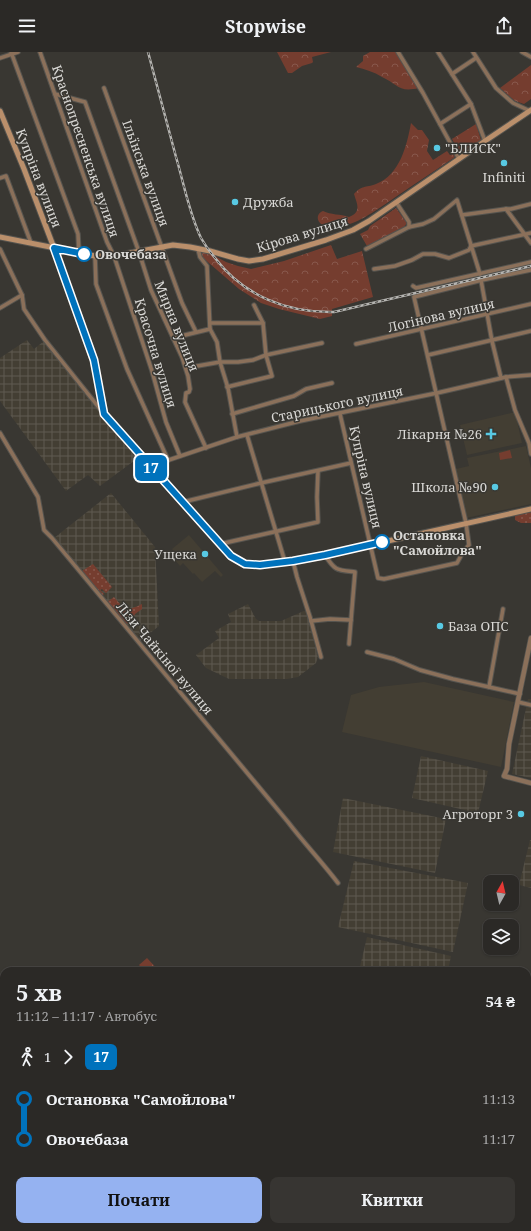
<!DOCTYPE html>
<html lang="uk">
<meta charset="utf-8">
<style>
body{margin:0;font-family:"Noto Serif",serif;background:#373532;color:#f1f3f6;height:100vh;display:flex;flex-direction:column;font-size:15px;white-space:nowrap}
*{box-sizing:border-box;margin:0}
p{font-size:13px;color:#a6a6a7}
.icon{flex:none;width:22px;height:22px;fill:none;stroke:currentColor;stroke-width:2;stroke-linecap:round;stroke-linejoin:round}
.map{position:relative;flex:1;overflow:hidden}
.sheet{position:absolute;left:0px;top:915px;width:531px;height:264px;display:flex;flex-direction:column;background:#2b2926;border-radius:12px 12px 0 0;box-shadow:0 1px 3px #0004,0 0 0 1px #474543}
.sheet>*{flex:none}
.badge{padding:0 8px;border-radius:6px;font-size:14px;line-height:26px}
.needle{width:26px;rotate:8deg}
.fabs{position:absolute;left:483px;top:823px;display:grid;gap:8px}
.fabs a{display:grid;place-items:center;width:36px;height:36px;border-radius:8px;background:#2b2926;box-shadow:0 1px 3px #0004,0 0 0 1px #474543;font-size:20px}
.map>.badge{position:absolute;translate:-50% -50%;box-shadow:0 0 0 2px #fff}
.legs{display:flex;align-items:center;gap:6px;height:44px;padding:0 16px;font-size:13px}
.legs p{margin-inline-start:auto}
.headline{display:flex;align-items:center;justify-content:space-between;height:68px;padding:0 16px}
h1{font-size:22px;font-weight:700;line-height:30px}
.button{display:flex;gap:8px;margin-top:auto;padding:8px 16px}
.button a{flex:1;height:46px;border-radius:8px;background:#95b2f1;color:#111;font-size:16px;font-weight:700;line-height:46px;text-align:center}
.button a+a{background:#373532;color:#f1f3f6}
ul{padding:0 16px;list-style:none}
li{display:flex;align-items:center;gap:14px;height:40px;font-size:15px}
li i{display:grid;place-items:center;width:6px;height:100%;margin:0 5px;background:currentColor}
li i::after{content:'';width:10px;height:10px;margin:-5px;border:3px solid;border-radius:50%;background:#2b2926}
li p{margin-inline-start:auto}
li:first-child i{background:linear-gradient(#0000 50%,currentColor 0)}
li:last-child i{background:linear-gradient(currentColor 50%,#0000 0)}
header{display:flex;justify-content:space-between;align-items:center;height:52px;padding:0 16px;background:#2b2926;font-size:18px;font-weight:700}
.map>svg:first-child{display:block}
</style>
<header><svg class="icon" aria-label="menu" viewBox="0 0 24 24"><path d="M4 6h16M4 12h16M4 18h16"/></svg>Stopwise<svg class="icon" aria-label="share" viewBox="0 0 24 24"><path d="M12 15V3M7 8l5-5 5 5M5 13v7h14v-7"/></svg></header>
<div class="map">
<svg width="531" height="1179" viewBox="0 0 531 1179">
<defs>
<pattern id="industrial-grid" width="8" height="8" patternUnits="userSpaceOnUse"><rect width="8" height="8" fill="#433e33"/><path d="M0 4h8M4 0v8" fill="none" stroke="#5e5950"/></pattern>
<pattern id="grass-dots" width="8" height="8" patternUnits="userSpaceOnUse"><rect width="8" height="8" fill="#753d2f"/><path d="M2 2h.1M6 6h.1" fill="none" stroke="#88584c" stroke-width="1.8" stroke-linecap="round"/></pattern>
<pattern id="forest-crowns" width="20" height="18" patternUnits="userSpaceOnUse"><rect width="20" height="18" fill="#753d2f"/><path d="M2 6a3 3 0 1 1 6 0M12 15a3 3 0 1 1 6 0" fill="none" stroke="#88584c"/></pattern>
</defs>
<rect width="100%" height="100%" fill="#393732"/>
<g fill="#433e33">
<path d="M515 360 522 391 467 403 460 373Z"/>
<path d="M526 394 531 416V452L466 466 456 417 469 414 467 406Z"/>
<path d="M189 483 223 523 221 525 215 519 202 530 194 521 193 522 183 511 180 514 175 508 178 505 172 497Z"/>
<path d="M424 630 514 650 501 715 342 680 351 643 379 635Z"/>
</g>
<g fill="url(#industrial-grid)">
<path d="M27 288 34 297 44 289 138 406 100 434 88 423 66 439 0 349V306Z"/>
<path d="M111 441 155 495 159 574 139 590 54 486Z"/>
<path d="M248 552 256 567 259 569H281L306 558 318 605 316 611 298 625 287 627H229L206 616 196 603 219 586 215 579 231 570 228 562Z"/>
<path d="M528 647H531V726L512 722Z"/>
<path d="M421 704 488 719 478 761 412 746Z"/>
<path d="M343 746 446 767 435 821 333 800Z"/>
<path d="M530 788H531V836L519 833Z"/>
<path d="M354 809 468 831 453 900 338 875Z"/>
<path d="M367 885 451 904 448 919H359Z"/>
</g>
<g fill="url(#grass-dots)">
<path d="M531 460V471H521L515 468V464L516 463Z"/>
<path d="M93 512 112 535 106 541 102 537 100 538 104 542 102 544 82 519Z"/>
<path d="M114 545C124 557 127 560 142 552V557L135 562 133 566 134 567 127 572 107 550Z"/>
<path d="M285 1175H317L313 1179H277Z"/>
</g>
<g fill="url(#forest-crowns)">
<path d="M277 0H331L312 5 313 10 312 11 302 14 292 21H288Z"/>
<path d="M370 0H397L419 36C398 41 398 32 382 25 374 20 365 17 356 15L363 9V4Z"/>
<path d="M531 13V47L524 52 515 49 500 36Z"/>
<path d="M411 71 418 78H422L429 88 427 99 433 108 447 99 450 103 453 102 455 105C436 118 416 131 397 144 384 153 361 170 346 173 341 174 334 173 328 174 319 175 313 163 323 159 331 163 340 162 349 165 362 160 357 152 354 142 362 133 365 136 376 132 400 123 407 93 411 71Z"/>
<path d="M476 72 481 88 460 102 452 87Z"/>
<path d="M396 156 407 171 404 175 367 194 360 182 368 178 370 174Z"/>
<path d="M331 193 337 207 362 199 373 245 332 257V264L320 267 279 257 261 251 239 237 202 205V200L211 202 226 210 238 214 251 217 284 209Z"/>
<path d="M147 906 159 919H145L139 913Z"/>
<path d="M527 974 531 975V1090L527 1089V1080L529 1073 527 1072Z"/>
<path d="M0 1063 4 1066V1175H135L140 1179H0Z"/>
<path d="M527 1120H531V1179H519L500 1175H527Z"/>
<path d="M251 1175H285L277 1179H256Z"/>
</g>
<path fill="#753d2f" d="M510 398 512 406 500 408 499 401Z"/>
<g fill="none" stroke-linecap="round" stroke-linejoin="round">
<g stroke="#56544f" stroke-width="5.5">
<g id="minor">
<path d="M11 0 78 182 79 201"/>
<path d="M40 0 107 190 114 204 152 319 166 370 180 404"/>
<path d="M398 0 423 41 459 107"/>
<path d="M438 0 471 52 485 89"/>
<path d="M473 0 496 36 513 51 530 59"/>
<path d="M522 0 531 5"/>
<path d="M0 6 18 0"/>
<path d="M452 22 476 6"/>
<path d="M104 36 182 251 196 280"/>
<path d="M55 42 85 50 139 200 151 238 182 305 188 324 190 337 189 340 186 341 185 350 206 396"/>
<path d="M440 72 471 52"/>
<path d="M0 126 6 124 31 191"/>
<path d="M396 150 409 170V175"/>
<path d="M506 157 531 191"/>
<path d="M462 163 506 157H511L531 152"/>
<path d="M0 197 22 243 24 257 45 288 104 362"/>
<path d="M198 197 200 205 207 214 210 277 217 290 220 310 228 336 237 385"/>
<path d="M366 197 409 175 423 172 434 167 457 148 480 222"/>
<path d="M95 204 96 232 127 317 168 408"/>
<path d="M374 217 395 214 412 208 423 202H435L449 206 469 198 471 194 531 181"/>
<path d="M481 228 492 289 501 326"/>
<path d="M413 234 416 236 531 210"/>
<path d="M0 256 22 243"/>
<path d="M210 271H263"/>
<path d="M173 286 210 277"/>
<path d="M356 292 531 252"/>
<path d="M428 303 531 279"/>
<path d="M186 316 220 310H238L253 308 266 303 322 291"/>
<path d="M506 325 515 358 529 391 531 402"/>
<path d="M227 335 272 324 266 303 263 271 254 253"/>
<path d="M232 362 294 344 306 337 332 331"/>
<path d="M340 362 378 526 384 527 457 511 463 500 469 493 466 471 414 245 482 228 531 218"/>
<path d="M0 381 38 445 44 478 52 486C130 581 210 675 288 770 304 791 322 810 338 831"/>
<path d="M247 383 285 510"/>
<path d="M151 414 237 385 300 369 437 341 506 325 531 323"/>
<path d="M183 450 261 431 351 411"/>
<path d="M220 492 318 470 317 445 318 419"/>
<path d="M325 503C335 519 337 518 355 520L349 592"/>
<path d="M293 509 297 525 310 565 321 605"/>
<path d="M311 569 330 567 351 568"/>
<path d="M367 600 394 607 420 618 453 627 489 635 520 642"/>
<path d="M489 635 503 557"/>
<path d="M518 650 531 653"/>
<path d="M171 1175 176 1179"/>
<path d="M214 1175 219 1179"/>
<path d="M473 1175 492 1179"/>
<path d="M313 1179 317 1175"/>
</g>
</g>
<g stroke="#56544f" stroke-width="6">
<path id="tertiary" d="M531 586 509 692 507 717 504 724 531 731"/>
</g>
<g stroke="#56544f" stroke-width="7">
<g id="secondary">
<path d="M0 59 24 117 54 196 93 308 105 362 231 504C235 506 240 510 244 512 260 517 307 506 325 503L531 457"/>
<path d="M0 185 95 204H114L173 193 190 195 210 199 238 207 249 209 263 207 326 188 353 178 369 169 485 89 531 58"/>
</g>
</g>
<use href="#minor" stroke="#8b705a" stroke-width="3.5"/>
<use href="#tertiary" stroke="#8b705a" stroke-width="4.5"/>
<use href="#secondary" stroke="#ba8f6b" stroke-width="5"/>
<g stroke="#b5b4b1" stroke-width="2.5">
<path id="rail" d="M148 0C157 35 167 70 176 105 184 132 189 161 201 186 205 193 210 200 215 206 244 244 287 261 334 260L531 214"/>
</g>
<use href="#rail" stroke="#393732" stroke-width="1" stroke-dasharray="3" stroke-linecap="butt"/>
</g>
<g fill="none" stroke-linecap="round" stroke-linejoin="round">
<g stroke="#fff" stroke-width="9">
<path id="line-1" d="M84 202 54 196 94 308 104 362 231 504 245 512 260 513 293 509 325 503 382 490"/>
</g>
<use href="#line-1" stroke="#0072bc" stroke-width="6"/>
</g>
<g fill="#58c9e3" stroke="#393732" stroke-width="1.5">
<circle cx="437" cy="96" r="4"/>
<circle cx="504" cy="111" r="4"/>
<circle cx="235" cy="150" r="4"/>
<path d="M489 376h4v4h4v4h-4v4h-4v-4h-4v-4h4z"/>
<circle cx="495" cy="435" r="4"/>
<circle cx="205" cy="502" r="4"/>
<circle cx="440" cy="574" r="4"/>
<circle cx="521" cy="762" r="4"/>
</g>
<g fill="#fff" stroke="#0072bc" stroke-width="2">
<circle cx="84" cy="202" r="7"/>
<circle cx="382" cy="490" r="7"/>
</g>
<g text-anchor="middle" stroke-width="3" stroke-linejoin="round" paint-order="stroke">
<g font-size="13" fill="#d9d8d5" stroke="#393732" text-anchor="end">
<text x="445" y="101" text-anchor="start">"БЛИСК"</text>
<text x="504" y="130" text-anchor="middle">Infiniti</text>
<text x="243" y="155" text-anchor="start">Дружба</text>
<text x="482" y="387">Лікарня №26</text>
<text x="487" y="440">Школа №90</text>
<text x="197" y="507">Ущека</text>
<text x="448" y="579" text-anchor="start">База ОПС</text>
<text x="513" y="767">Агроторг 3</text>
</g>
<g font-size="13" fill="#d9d8d5" stroke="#393732">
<text transform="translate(86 99) rotate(71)" y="5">Краснопресненська вулиця</text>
<text transform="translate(146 121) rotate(70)" y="5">Ільїнська вулиця</text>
<text transform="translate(39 126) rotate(69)" y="5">Купріна вулиця</text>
<text transform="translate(302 182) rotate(-17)" y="5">Кірова вулиця</text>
<text transform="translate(441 263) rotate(-13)" y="5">Логінова вулиця</text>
<text transform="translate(177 274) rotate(68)" y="5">Мирна вулиця</text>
<text transform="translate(156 301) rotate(73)" y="5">Красочна вулиця</text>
<text transform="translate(337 352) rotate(-12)" y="5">Старицького вулиця</text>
<text transform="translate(366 425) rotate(77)" y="5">Купріна вулиця</text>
<text transform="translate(165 606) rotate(50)" y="5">Лізи Чайкіної вулиця</text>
</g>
<g font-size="13" font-weight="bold" fill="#d9d8d5" stroke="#393732" text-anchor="start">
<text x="95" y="207">Овочебаза</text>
<text x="393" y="488">Остановка<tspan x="393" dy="15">"Самойлова"</tspan></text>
</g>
</g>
</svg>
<div class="fabs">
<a><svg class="needle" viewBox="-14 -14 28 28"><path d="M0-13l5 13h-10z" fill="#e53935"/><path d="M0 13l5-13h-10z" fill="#a6a6a7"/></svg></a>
<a><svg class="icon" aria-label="layers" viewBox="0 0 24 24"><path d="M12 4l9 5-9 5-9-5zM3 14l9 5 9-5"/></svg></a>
</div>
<b class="badge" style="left:151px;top:416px;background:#0072bc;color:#fff">17</b>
<section class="sheet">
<div class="headline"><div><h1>5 хв</h1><p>11:12 – 11:17 · Автобус</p></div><b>54 ₴</b></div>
<div class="legs"><svg class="icon" aria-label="walk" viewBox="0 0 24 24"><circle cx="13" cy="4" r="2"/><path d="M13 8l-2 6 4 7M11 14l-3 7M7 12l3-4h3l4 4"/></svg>1<svg class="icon" aria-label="forward" viewBox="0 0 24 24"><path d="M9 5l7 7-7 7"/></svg><b class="badge" style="background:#0072bc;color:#fff">17</b></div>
<ul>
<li><i style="color:#0072bc"></i><b>Остановка &quot;Самойлова&quot;</b><p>11:13</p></li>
<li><i style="color:#0072bc"></i><b>Овочебаза</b><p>11:17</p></li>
</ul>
<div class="button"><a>Почати</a><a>Квитки</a></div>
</section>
</div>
